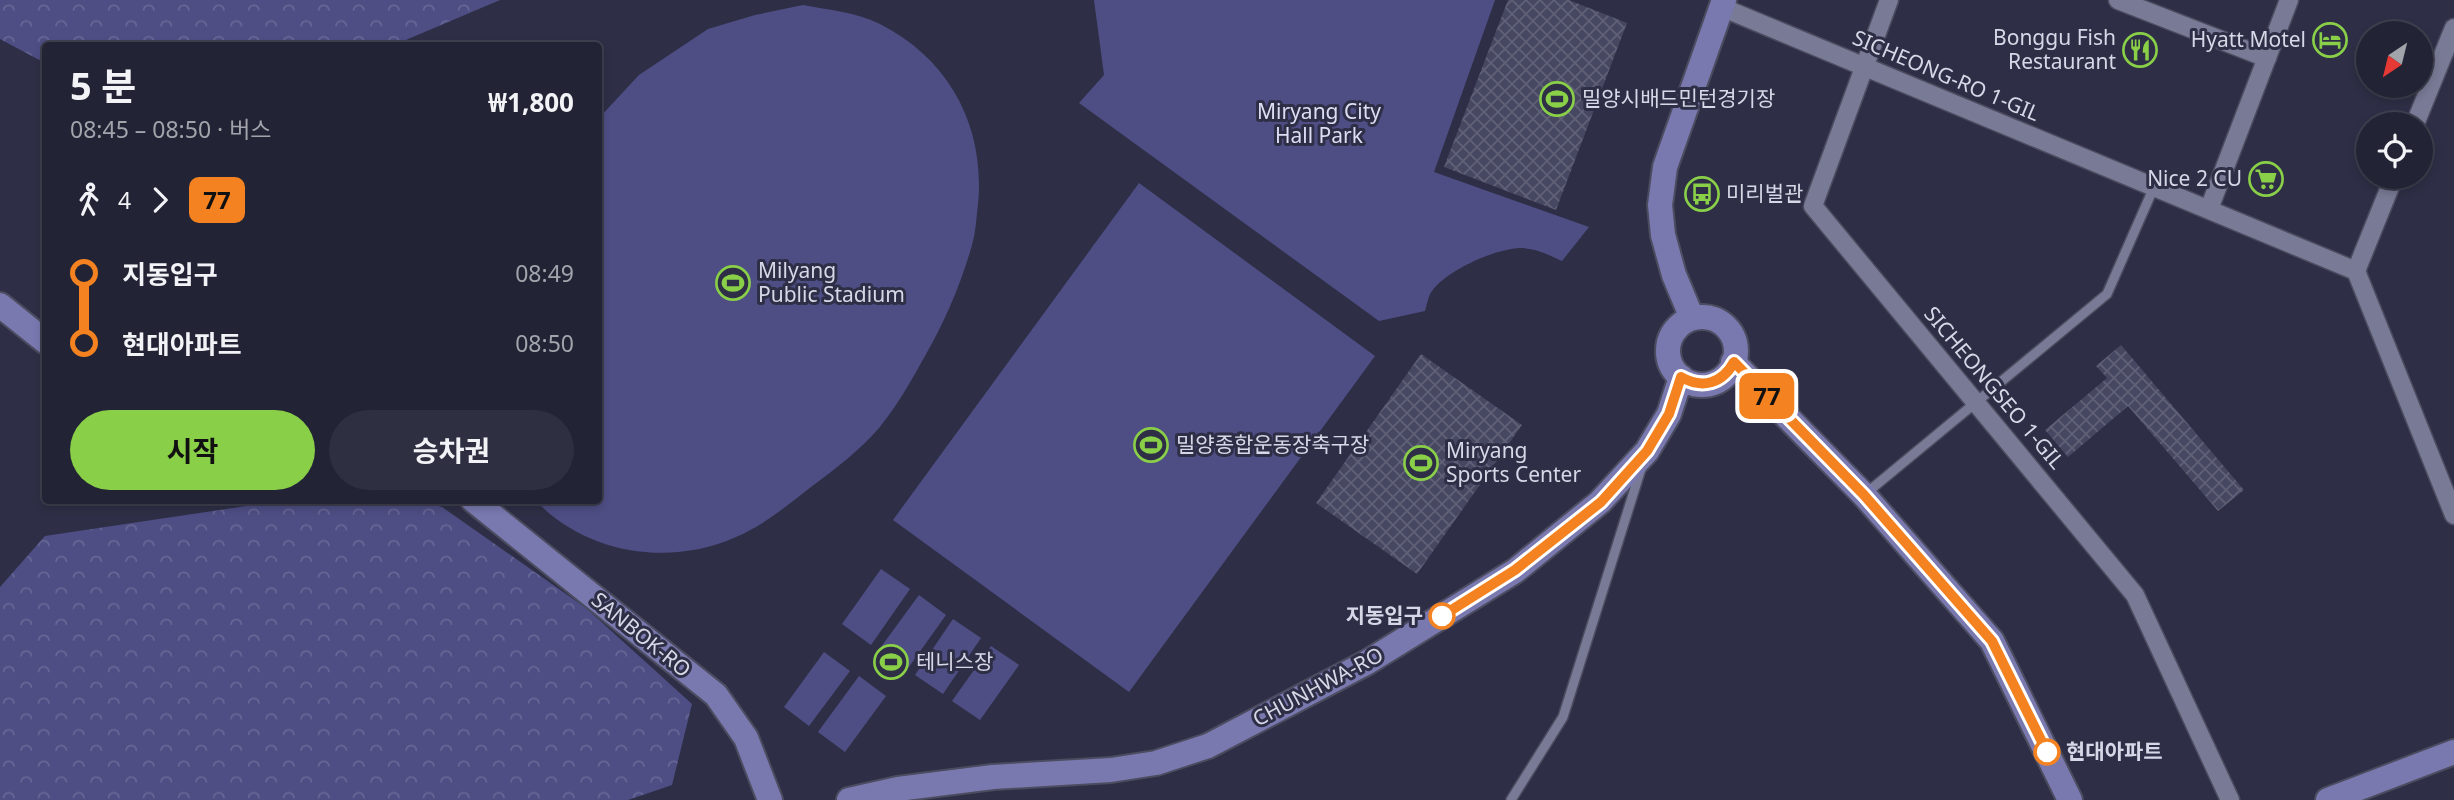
<!DOCTYPE html>
<html lang="ko">
<meta charset="utf-8">
<style>
body{margin:0;font-family:"Noto Sans","Noto Sans KR",sans-serif;background:#2e2f40;color:#f1f3f6;height:100vh;display:flex;flex-direction:column;font-size:26px;white-space:nowrap}
*{box-sizing:border-box;margin:0}
p{font-size:23px;color:#a2a4ac}
.icon{flex:none;width:38px;height:38px;fill:none;stroke:currentColor;stroke-width:2;stroke-linecap:round;stroke-linejoin:round}
.map{position:relative;flex:1;overflow:hidden}
.panel{position:absolute;left:42px;top:42px;width:560px;height:462px;display:flex;flex-direction:column;background:#222334;border-radius:7px;box-shadow:0 4px 10px #0003,0 0 0 2px #3f404f}
.panel>*{flex:none}
.badge{padding:0 14px;border-radius:10px;font-size:24px;line-height:46px}
.needle{width:46px;rotate:215deg}
.buttons{position:absolute;left:2356px;top:21px;display:grid;gap:14px}
.buttons a{display:grid;place-items:center;width:77px;height:77px;border-radius:50%;background:#222334;box-shadow:0 4px 10px #0003,0 0 0 2px #3f404f;font-size:35px}
.map>.badge{position:absolute;translate:-50% -50%;box-shadow:0 0 0 4px #fff}
.legs{display:flex;align-items:center;gap:10px;height:77px;padding:0 28px;font-size:23px}
.legs p{margin-inline-start:auto}
.overview{display:flex;align-items:center;justify-content:space-between;height:119px;padding:0 28px}
h1{font-size:38px;font-weight:700;line-height:52px}
.primary-button{display:flex;gap:14px;margin-top:auto;padding:14px 28px}
.primary-button a{flex:1;height:80px;border-radius:42px;background:#89cf48;color:#111;font-size:28px;font-weight:700;line-height:80px;text-align:center}
.primary-button a+a{background:#2e2f40;color:#f1f3f6}
ul{padding:0 28px;list-style:none}
li{display:flex;align-items:center;gap:24px;height:70px;font-size:26px}
li i{display:grid;place-items:center;width:10px;height:100%;margin:0 9px;background:currentColor}
li i::after{content:'';width:18px;height:18px;margin:-9px;border:5px solid;border-radius:50%;background:#222334}
li p{margin-inline-start:auto}
li:first-child i{background:linear-gradient(#0000 50%,currentColor 0)}
li:last-child i{background:linear-gradient(currentColor 50%,#0000 0)}
.map>svg:first-child{display:block}
</style>
<div class="map">
<svg width="2454" height="800" viewBox="0 0 2454 800">
<defs>
<pattern id="forest-crowns" width="20" height="18" patternUnits="userSpaceOnUse" patternTransform="scale(1.75)"><rect width="20" height="18" fill="#4e4e85"/><path d="M2 6a3 3 0 1 1 6 0M12 15a3 3 0 1 1 6 0" fill="none" stroke="#676796"/></pattern>
<pattern id="building-cross-hatch" width="8" height="8" patternUnits="userSpaceOnUse" patternTransform="scale(1.75)"><rect width="8" height="8" fill="#464760"/><path d="M0 0l8 8M0 8l8-8" fill="none" stroke="#606177"/></pattern>
</defs>
<rect width="100%" height="100%" fill="#2e2f46"/>
<g fill="url(#forest-crowns)">
<path d="M0 0H500L394 45 46 46 45 63 0 39Z"/>
<path d="M416 500 442 507 586 608 692 704 672 785 628 800H0V587L45 536 280 501Z"/>
</g>
<g fill="#4e4e85">
<path d="M1094 0H1495L1434 172 1589 227 1562 261C1549 255 1536 248 1520 248 1495 249 1447 270 1432 291 1428 296 1427 305 1425 311L1379 321 1079 103 1104 75Z"/>
<path d="M803 5C829 10 856 12 880 24 953 61 988 133 977 213 976 223 975 235 972 245 961 284 945 321 925 356 911 381 897 406 879 428 859 451 835 469 811 487 788 505 764 525 736 537 669 567 587 554 536 501L598 500 599 118 639 75 708 29 755 15Z"/>
<path d="M1139 183 1375 356 1129 692 893 520Z"/>
<path d="M881 569 910 589 871 645 842 624Z"/>
<path d="M919 595 946 615 906 671 878 651Z"/>
<path d="M953 619 981 638 943 694 915 675Z"/>
<path d="M991 646 1019 665 980 720 952 701Z"/>
<path d="M824 652 850 671 809 726 784 707Z"/>
<path d="M859 676 886 696 845 752 818 732Z"/>
</g>
<g fill="url(#building-cross-hatch)">
<path d="M1508 0H1569L1627 23 1556 210 1444 167Z"/>
<path d="M2121 345 2244 490 2218 511 2128 406 2068 457 2045 430 2107 378 2096 366Z"/>
<path d="M1421 354 1522 425 1417 574 1316 503Z"/>
</g>
<g fill="none" stroke-linecap="round" stroke-linejoin="round">
<g stroke="#4c4c60" stroke-width="12">
<g id="lane">
<path d="M1864 495 2107 294 2154 187"/>
<path d="M1511 800 1563 717 1641 469"/>
</g>
</g>
<g stroke="#4c4c60" stroke-width="21">
<g id="street">
<path d="M1889 0 1813 206 2135 595 2230 800"/>
<path d="M2118 0 2267 58"/>
<path d="M1721 7 2356 271 2454 515"/>
<path d="M2415 124 2454 28"/>
<path d="M2209 209 2289 0"/>
<path d="M2356 271 2394 177"/>
</g>
</g>
<g stroke="#4c4c60" stroke-width="28">
<g id="secondary">
<path d="M0 305 46 342"/>
<circle cx="1702" cy="351" r="34"/>
<path d="M1692 318 1674 275 1663 235 1660 205 1665 167 1724 0"/>
<path d="M1733 362 1864 495 1992 641 2070 800"/>
<path d="M473 500 716 695 746 738 770 800"/>
<path d="M849 800 898 789 993 777 1111 770 1156 763 1208 746 1366 663 1515 571 1600 502 1647 451 1669 414 1681 377"/>
<path d="M2328 800 2454 752"/>
</g>
</g>
<use href="#lane" stroke="#797b96" stroke-width="9"/>
<use href="#street" stroke="#797b96" stroke-width="18"/>
<use href="#secondary" stroke="#7979b0" stroke-width="24"/>
</g>
<g fill="none" stroke-linecap="round" stroke-linejoin="round">
<g stroke="#fff" stroke-width="16">
<path id="line-1" d="M1442 616 1515 570 1601 502 1647 451 1669 414 1681 377C1702 389 1722 384 1734 362L1864 495 1992 641 2047 752"/>
</g>
<use href="#line-1" stroke="#f58220" stroke-width="10"/>
</g>
<defs>
<g id="hotel-ring" transform="scale(1.75)"><circle r="9.5" fill="#2e2f46" stroke="#89cf48" stroke-width="1.5"/><path d="M-6-4.5h1.5V1H6V5H4.5V3h-9V5H-6ZM-4 0a1.8 1.8 0 1 1 3.6 0ZM.5 0V-2.5h3Q6-2.5 6 0Z" fill="#89cf48"/></g>
<g id="restaurant-ring" transform="scale(1.75)"><circle r="9.5" fill="#2e2f46" stroke="#89cf48" stroke-width="1.5"/><path d="M-5-6h1v4h1v-4h1v4h1v-4h1v5L-1.5 .5V6h-2V.5L-5-1ZM5-6V6H3V1.5H1.5Q1.5-4 5-6Z" fill="#89cf48"/></g>
<g id="stadium-ring" transform="scale(1.75)"><circle r="9.5" fill="#2e2f46" stroke="#89cf48" stroke-width="1.5"/><path d="M0-5a6.5 5 0 1 0 0 10a6.5 5 0 1 0 0-10ZM-3.5-1.8h7v3.6h-7Z" fill="#89cf48"/></g>
<g id="supermarket-ring" transform="scale(1.75)"><circle r="9.5" fill="#2e2f46" stroke="#89cf48" stroke-width="1.5"/><path d="M-6-5.5h2.5l.6 2H6L4.5 2H-2.5L-4.4-4H-6ZM-1.5 3.2a1.3 1.3 0 1 0 .1 0ZM3 3.2a1.3 1.3 0 1 0 .1 0Z" fill="#89cf48"/></g>
<g id="bus-ring" transform="scale(1.75)"><circle r="9.5" fill="#2e2f46" stroke="#89cf48" stroke-width="1.5"/><path d="M-5-6H5V4H4V6H2V4H-2V6H-4V4H-5ZM-3.5-4V0h7V-4ZM-3.5 1.2v1.5H-2V1.2ZM2 1.2v1.5H3.5V1.2Z" fill="#89cf48"/></g>
</defs>
<g fill-rule="evenodd">
<use href="#hotel-ring" x="2330" y="40"/>
<use href="#restaurant-ring" x="2140" y="50"/>
<use href="#stadium-ring" x="1557" y="99"/>
<use href="#supermarket-ring" x="2266" y="179"/>
<use href="#bus-ring" x="1702" y="194"/>
<use href="#stadium-ring" x="733" y="283"/>
<use href="#stadium-ring" x="1151" y="445"/>
<use href="#stadium-ring" x="1421" y="463"/>
<use href="#stadium-ring" x="891" y="662"/>
</g>
<g fill="#fff" stroke="#f58220" stroke-width="3.5">
<circle cx="1442" cy="616" r="12"/>
<circle cx="2047" cy="752" r="12"/>
</g>
<g text-anchor="middle" stroke-width="6" stroke-linejoin="round" paint-order="stroke">
<g font-size="21" fill="#d7d8e7" stroke="#2e2f46" text-anchor="start">
<text x="2116" y="45" text-anchor="end">Bonggu Fish<tspan x="2116" dy="24">Restaurant</tspan></text>
<text x="2306" y="47" text-anchor="end">Hyatt Motel</text>
<text x="1582" y="106">밀양시배드민턴경기장</text>
<text x="2242" y="186" text-anchor="end">Nice 2 CU</text>
<text x="1726" y="201">미리벌관</text>
<text x="758" y="278">Milyang<tspan x="758" dy="24">Public Stadium</tspan></text>
<text x="1176" y="452">밀양종합운동장축구장</text>
<text x="1446" y="458">Miryang<tspan x="1446" dy="24">Sports Center</tspan></text>
<text x="916" y="669">테니스장</text>
</g>
<g font-size="21" fill="#d7d8e7" stroke="#2e2f46">
<text transform="translate(1946 76) rotate(23)" y="7">SICHEONG-RO 1-GIL</text>
<text transform="translate(1994 388) rotate(50)" y="7">SICHEONGSEO 1-GIL</text>
<text transform="translate(641 635) rotate(39)" y="7">SANBOK-RO</text>
<text transform="translate(1318 687) rotate(-28)" y="7">CHUNHWA-RO</text>
</g>
<g font-size="21" fill="#dddef4" stroke="#2e2f46">
<text x="1319" y="119">Miryang City<tspan x="1319" dy="24">Hall Park</tspan></text>
</g>
<g font-size="21" font-weight="bold" fill="#d7d8e7" stroke="#2e2f46" text-anchor="end">
<text x="1423" y="623">지동입구</text>
<text x="2066" y="759" text-anchor="start">현대아파트</text>
</g>
</g>
</svg>
<div class="buttons">
<a><svg class="needle" viewBox="-14 -14 28 28"><path d="M0-13l5 13h-10z" fill="#e53935"/><path d="M0 13l5-13h-10z" fill="#a2a4ac"/></svg></a>
<a><svg class="icon" aria-label="locate" viewBox="0 0 24 24"><circle cx="12" cy="12" r="6"/><path d="M12 2v4M12 18v4M2 12h4M18 12h4"/></svg></a>
</div>
<b class="badge" style="left:1767px;top:396px;background:#f58220;color:#111">77</b>
<section class="panel">
<div class="overview"><div><h1>5 분</h1><p>08:45 – 08:50 · 버스</p></div><b>₩1,800</b></div>
<div class="legs"><svg class="icon" aria-label="walk" viewBox="0 0 24 24"><circle cx="13" cy="4" r="2"/><path d="M13 8l-2 6 4 7M11 14l-3 7M7 12l3-4h3l4 4"/></svg>4<svg class="icon" aria-label="forward" viewBox="0 0 24 24"><path d="M9 5l7 7-7 7"/></svg><b class="badge" style="background:#f58220;color:#111">77</b></div>
<ul>
<li><i style="color:#f58220"></i><b>지동입구</b><p>08:49</p></li>
<li><i style="color:#f58220"></i><b>현대아파트</b><p>08:50</p></li>
</ul>
<div class="primary-button"><a>시작</a><a>승차권</a></div>
</section>
</div>
